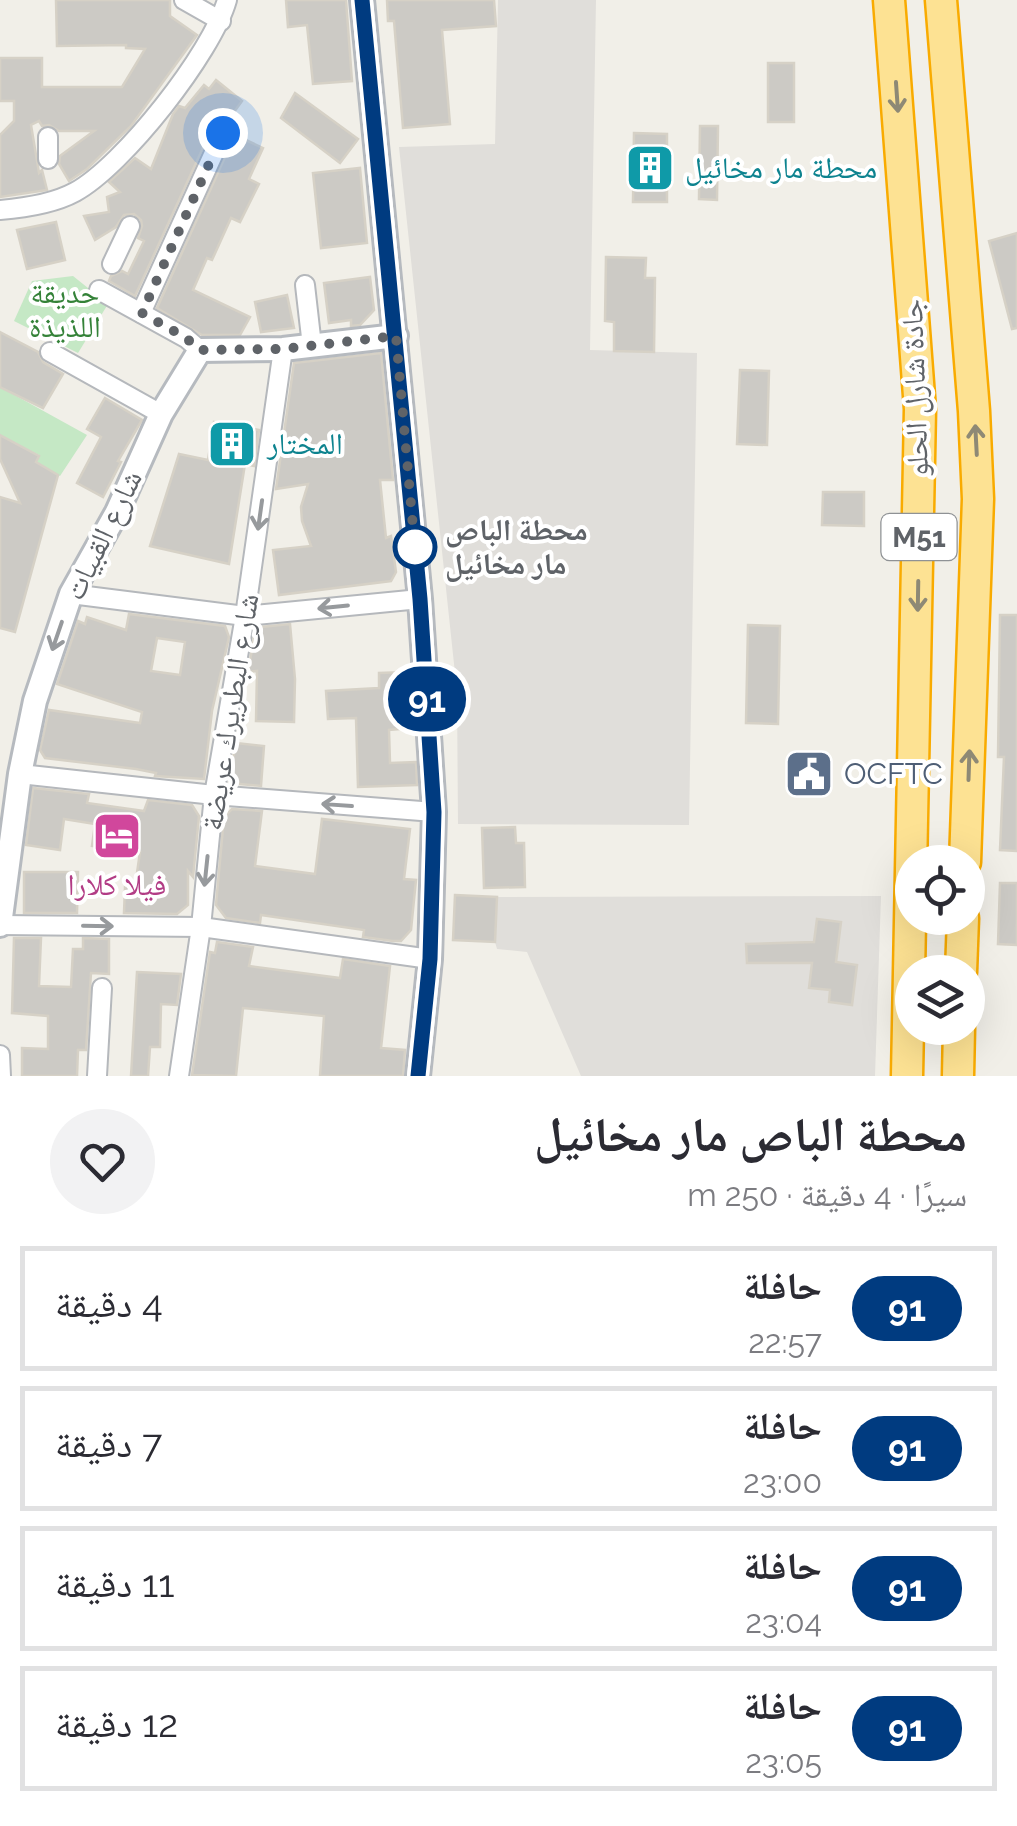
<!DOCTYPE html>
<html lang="ar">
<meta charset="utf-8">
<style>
body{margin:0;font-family:Raleway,"Noto Naskh Arabic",sans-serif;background:#f2f2f3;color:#2b2b33;direction:rtl;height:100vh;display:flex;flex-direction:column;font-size:38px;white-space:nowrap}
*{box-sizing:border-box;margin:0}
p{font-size:32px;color:#7c7c81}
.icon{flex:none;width:55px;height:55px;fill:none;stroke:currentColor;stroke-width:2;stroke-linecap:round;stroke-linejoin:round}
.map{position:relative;height:1076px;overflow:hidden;direction:ltr}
.drawer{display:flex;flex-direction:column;background:#fff;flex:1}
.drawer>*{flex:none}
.badge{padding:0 20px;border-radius:32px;font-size:35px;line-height:65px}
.buttons{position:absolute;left:895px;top:845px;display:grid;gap:20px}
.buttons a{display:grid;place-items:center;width:90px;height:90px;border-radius:50%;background:#fff;box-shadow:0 10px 40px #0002;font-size:50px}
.you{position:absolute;width:50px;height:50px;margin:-25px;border:8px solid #fff;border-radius:50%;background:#1a73e8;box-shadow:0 0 0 15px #1a73e833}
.map>.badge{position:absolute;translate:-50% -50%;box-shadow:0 0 0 5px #fff}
.round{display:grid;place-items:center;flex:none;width:105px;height:105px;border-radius:52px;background:#f2f2f3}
.overview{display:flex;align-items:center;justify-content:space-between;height:170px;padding:0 50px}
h1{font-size:48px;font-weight:800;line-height:75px}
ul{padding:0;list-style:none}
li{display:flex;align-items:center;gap:30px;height:125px;margin:0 20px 15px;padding:0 30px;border:5px solid #e1e1e2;border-radius:0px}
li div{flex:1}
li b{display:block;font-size:38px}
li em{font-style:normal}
li .badge{min-width:110px;font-weight:700;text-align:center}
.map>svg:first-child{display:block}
</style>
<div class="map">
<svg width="1017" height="1076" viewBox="0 0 1017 1076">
<rect width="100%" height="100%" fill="#f1efe8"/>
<g fill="#e0deda">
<path d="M498 0H596L590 350 697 353 689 825 458 824 457 692 399 147 495 144Z"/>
<path d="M881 896 875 1076H581L527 952 497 949 495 942 497 897Z"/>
</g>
<g fill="#c5e8c5">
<path d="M73 276 108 304 78 353 14 321 32 281Z"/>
<path d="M0 387 87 435 60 476 36 462 39 455 0 435Z"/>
</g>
<g fill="#cccac5" stroke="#d6d1c6" stroke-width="2.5" fill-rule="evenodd">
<path d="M56 0H170V16L197 35 131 126 87 169 69 181 59 164 60 156 94 131H59L49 125 42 126 39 121 31 125 39 173 42 170 47 190 0 197V135L14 121V101H0V58H42V87H122L145 49 126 48V45L57 46Z"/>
<path d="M286 0H346L352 81 313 84 307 25 288 27Z"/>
<path d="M387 0H494L496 26 442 30 450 124 403 128 394 21H388Z"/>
<rect x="768" y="63" width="26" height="59"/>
<path d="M216 80 242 101 234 112 239 116 232 124 221 121 212 128 135 296 109 281 111 276 122 271 128 274 144 241 138 238 142 226 141 220 134 214 124 215 116 227 95 240 84 216 109 212 107 197 120 192 109 182 135 158 151 169 173 114 179 106 185 108 204 85 209 89Z"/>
<path d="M295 93 358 139 340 163 281 118Z"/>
<path d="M700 126H718L717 200 699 199Z"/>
<path d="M634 133 667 134V202H633Z"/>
<path d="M235 135 263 148 249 179 259 184 240 222 231 218 212 260 207 258 193 290 250 317 240 335H202L157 308Z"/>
<path d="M360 168 367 243 321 248 313 173Z"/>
<path d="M56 222 65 260 27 269 17 230Z"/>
<path d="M1017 233V328L1012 329 989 241Z"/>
<path d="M606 257 646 258 645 278H655L654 352 614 351V322L605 321Z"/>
<path d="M370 277 374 310 360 325 351 326V320L329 323 324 283Z"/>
<path d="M287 295 294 328 261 332 255 302Z"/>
<path d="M0 332 38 352 43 362 63 374 43 408 0 387Z"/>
<path d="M381 353 393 480H380L386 538 391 536 396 572 391 581 279 595 273 550 311 546 302 521 301 507 308 484 276 489 294 363Z"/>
<path d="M740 370 769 371 767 445 737 444Z"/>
<path d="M105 398 142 420 118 461 121 462 103 497 77 483 101 437 87 429Z"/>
<path d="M214 422 259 430 254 466 245 464 229 564 150 546 179 454 208 460Z"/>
<path d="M0 435 39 456 36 462 58 475 15 632 0 628V497L20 503 0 459Z"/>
<path d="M823 492H864V526L822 525Z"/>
<path d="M129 614 225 626 229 637 212 711 204 779 155 776 156 773 136 769 45 758 40 750 49 710 140 723 142 712 57 684 78 621 85 624 87 617 126 630ZM157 638 185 642 180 675 151 671Z"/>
<path d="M1000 615H1017V851L1000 850 1004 757H998Z"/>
<path d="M290 624 295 679 294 722 256 721 257 671 248 672 255 632 261 627Z"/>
<path d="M748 625 780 626 778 724 746 723Z"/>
<path d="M407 672 410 728 389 730 390 763 416 762 417 785 358 787 356 718 328 719 326 691 379 688V673Z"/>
<path d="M236 743 264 746 261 786 240 784 230 773Z"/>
<path d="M33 788 89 794 87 803 144 811 148 800 192 805 199 816 193 877 188 871V905L177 914 124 913 125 887H135L140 852 92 846 95 824 64 819 60 850 26 845Z"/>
<path d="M232 809 262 811 255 866 315 874 322 819 410 829 404 879 416 880 411 930 401 941H393L363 937 364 930 261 915 260 923 226 918 216 905 224 817Z"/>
<path d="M515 827 516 843H524L525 887 484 888 482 828Z"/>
<path d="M24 872H78L77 913H24Z"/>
<path d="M1000 883H1017V945L998 944Z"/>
<path d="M455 895 497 897 495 942 453 940Z"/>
<path d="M817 919 841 922 836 962 857 965 852 1005 829 1002 830 990 809 988 812 963H747L746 944 814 942Z"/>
<path d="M14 938H41L39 986 71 987 73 949H83V938L109 939V974L91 973 86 1050H78L77 1076H22V1048L48 1049V1016L12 1013Z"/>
<path d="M217 942 253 947 249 966 340 978 343 959 390 966 381 1048 405 1050 403 1076H320L324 1016 243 1008 236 1076 192 1075 210 952 215 953Z"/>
<path d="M137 972 181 974 177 1005 161 1004 160 1047H150L148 1076H131Z"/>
</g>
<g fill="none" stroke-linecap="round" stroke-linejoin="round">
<g stroke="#b5b8bc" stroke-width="22">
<g id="street">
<path d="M184 0 221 21"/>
<path d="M48 159V137"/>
<path d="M0 210C24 208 53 204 75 192 123 166 212 53 227 0"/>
<path d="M112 264 130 226"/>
<path d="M305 285 312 346"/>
<path d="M99 290 186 338 200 350"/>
<path d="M141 313 223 133"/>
<path d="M50 352 161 414"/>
<path d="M71 594 245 616 420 599"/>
<path d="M20 774 214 795 434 812"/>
<path d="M0 925 201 927 430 959"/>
<path d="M0 1055 1 1076"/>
<path d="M97 1076 102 988"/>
<path d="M179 1076 201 927 214 795 245 616 283 349"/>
</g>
</g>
<g stroke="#b6babf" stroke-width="28">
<g id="secondary">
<path d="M362 0 420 599 434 812 430 959 418 1076"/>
<path d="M0 925 20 774 35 701 71 594 117 512 161 414 200 350 283 349 396 336"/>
</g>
</g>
<g stroke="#f9ab00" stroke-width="35">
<g id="highway">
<path d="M889 0 920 409 907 1076"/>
<path d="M941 0 974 411 978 499 965 862"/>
<path d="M961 972 963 918"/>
<path d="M958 1076 959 1028"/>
</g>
</g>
<use href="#street" stroke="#fff" stroke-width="18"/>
<use href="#secondary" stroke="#fff" stroke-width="22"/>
<use href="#highway" stroke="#fde293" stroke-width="30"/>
</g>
<defs><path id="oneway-shaft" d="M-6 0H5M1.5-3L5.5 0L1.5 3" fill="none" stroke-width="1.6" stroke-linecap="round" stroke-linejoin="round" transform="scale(2.5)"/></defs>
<g stroke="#8e8975">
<use href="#oneway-shaft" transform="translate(897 97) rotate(86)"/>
<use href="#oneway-shaft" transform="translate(976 440) rotate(-93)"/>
<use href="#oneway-shaft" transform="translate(918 596) rotate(91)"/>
<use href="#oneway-shaft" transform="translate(969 765) rotate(-88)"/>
</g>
<g stroke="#979a9d">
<use href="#oneway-shaft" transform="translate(260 515) rotate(98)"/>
<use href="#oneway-shaft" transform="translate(333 607) rotate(174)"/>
<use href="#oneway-shaft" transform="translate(57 636) rotate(109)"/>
<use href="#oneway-shaft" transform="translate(337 805) rotate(-176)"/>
<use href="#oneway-shaft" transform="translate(206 871) rotate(96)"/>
<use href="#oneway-shaft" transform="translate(98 926) rotate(1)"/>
</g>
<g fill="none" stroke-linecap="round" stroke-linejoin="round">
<g stroke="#fff" stroke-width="22">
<path id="line" d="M362 0 420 599 434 812 430 959 418 1076"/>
</g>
<use href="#line" stroke="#003b80" stroke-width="15"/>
<path stroke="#5f6368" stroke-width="10" stroke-dasharray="0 18" d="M223 133 142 313 186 338 200 350 283 349 396 336 416 561 415 547"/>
</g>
<defs>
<g id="building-square" transform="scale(2.5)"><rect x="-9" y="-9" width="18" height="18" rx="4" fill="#0f9aa8" stroke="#fff"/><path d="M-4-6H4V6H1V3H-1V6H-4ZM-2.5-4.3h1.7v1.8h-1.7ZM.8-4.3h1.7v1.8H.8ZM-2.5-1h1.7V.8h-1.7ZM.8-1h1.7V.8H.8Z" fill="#fff"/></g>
<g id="civic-square" transform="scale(2.5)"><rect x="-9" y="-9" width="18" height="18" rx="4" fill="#5c6f8a" stroke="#fff"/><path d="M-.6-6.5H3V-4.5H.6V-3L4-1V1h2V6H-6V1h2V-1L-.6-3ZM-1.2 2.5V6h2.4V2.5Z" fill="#fff"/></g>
<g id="hotel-square" transform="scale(2.5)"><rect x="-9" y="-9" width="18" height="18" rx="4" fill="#d1479c" stroke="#fff"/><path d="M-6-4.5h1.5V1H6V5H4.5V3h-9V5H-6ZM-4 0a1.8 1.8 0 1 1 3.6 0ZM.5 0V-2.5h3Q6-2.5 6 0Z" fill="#fff"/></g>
</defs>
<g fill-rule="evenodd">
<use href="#building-square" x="650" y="168"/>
<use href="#building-square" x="232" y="444"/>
<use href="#civic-square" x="809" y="774"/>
<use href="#hotel-square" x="117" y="836"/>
</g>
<circle fill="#fff" stroke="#003b80" stroke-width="5" cx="415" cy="547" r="20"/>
<g text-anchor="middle" stroke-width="8" stroke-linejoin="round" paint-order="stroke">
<rect fill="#fff" stroke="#8f9295" stroke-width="2.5" x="881.5" y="514" width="75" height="46" rx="8"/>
<g font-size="28" font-weight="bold" fill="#5f6368">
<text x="919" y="547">M51</text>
</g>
<g font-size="30" fill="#0d838f" stroke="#fff" text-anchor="start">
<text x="685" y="178">محطة مار مخائيل</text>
<text x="267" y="454">المختار</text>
</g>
<g font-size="30" fill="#348238" stroke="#fff">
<text x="65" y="303">حديقة<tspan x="65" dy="34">اللذيذة</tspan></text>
</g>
<g font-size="30" fill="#5f6368" stroke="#fff">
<text transform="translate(915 388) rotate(-92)" y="10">جادة شارل الحلو</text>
<text transform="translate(103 535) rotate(-64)" y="10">شارع القبيات</text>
<text transform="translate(230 712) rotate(-81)" y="10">شارع البطريرك عريضة</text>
</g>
<g font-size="30" font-weight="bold" fill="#5f6368" stroke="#fff" text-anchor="start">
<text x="445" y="540">محطة الباص<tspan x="445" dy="34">مار مخائيل</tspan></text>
</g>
<g font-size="30" fill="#4e5e75" stroke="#fff" text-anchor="start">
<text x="844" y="784">OCFTC</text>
</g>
<g font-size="30" fill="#b23c85" stroke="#fff">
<text x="117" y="895">فيلا كلارا</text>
</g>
</g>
</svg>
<div class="buttons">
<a><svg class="icon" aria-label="locate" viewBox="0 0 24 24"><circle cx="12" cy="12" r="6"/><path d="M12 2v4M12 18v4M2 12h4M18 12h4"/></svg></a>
<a><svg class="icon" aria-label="layers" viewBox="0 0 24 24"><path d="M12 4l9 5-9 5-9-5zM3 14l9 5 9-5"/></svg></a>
</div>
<div class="you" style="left:223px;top:133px"></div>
<b class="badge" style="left:427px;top:699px;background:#003b80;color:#fff">91</b>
</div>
<section class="drawer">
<div class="overview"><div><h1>محطة الباص مار مخائيل</h1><p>سيرًا · 4 دقيقة · 250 m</p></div><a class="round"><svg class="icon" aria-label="heart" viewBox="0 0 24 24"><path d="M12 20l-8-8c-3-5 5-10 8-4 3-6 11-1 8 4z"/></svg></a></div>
<ul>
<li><span class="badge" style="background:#003b80;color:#fff">91</span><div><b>حافلة</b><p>22:57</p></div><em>4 دقيقة</em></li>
<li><span class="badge" style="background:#003b80;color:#fff">91</span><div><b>حافلة</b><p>23:00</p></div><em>7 دقيقة</em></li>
<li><span class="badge" style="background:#003b80;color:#fff">91</span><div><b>حافلة</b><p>23:04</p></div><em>11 دقيقة</em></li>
<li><span class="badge" style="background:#003b80;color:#fff">91</span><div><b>حافلة</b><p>23:05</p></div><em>12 دقيقة</em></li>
</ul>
</section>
